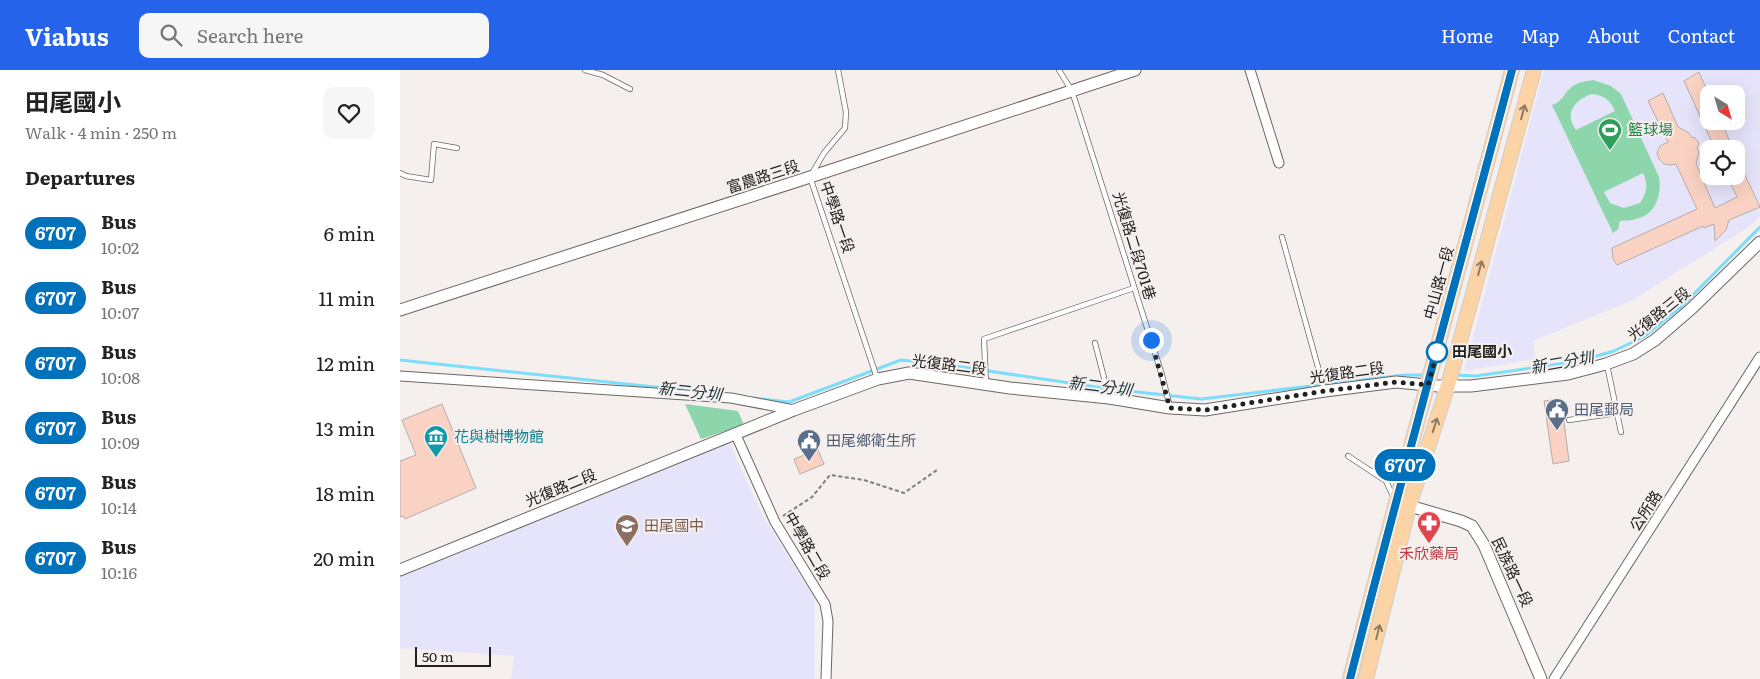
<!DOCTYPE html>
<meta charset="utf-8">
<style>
body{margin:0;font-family:Literata,"Noto Sans TC",serif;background:#f6f6f6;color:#222;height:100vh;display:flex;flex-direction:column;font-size:19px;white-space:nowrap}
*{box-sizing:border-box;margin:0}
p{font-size:16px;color:#767676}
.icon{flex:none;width:28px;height:28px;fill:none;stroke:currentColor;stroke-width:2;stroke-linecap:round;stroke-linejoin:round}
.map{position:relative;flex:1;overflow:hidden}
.panel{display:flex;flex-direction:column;background:#fff;width:400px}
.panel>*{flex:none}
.badge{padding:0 10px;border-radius:16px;font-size:18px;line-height:32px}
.needle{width:32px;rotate:143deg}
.tools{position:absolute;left:1300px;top:15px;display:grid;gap:10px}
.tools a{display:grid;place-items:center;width:45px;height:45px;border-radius:10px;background:#fff;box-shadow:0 5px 20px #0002;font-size:25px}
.scale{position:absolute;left:15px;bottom:12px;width:76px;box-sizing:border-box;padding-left:5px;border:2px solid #232120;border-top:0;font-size:14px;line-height:18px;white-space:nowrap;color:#232120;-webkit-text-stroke:4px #f5efed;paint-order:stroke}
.you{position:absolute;width:25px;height:25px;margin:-12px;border:4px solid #fff;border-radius:50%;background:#1a73e8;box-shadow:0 0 0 8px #1a73e833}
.map>.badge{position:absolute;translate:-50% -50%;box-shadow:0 0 0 2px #fff}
h2{padding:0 25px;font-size:19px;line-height:45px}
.round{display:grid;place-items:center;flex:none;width:52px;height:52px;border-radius:10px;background:#f6f6f6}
.headline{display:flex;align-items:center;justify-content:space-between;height:85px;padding:0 25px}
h1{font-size:24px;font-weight:700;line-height:38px}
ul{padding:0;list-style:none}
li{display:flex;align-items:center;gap:15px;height:65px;padding:0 25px}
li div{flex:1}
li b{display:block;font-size:19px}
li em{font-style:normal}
li .badge{min-width:55px;font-weight:700;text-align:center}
header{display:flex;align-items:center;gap:30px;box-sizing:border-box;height:70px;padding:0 25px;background:#2563eb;color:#fff}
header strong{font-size:24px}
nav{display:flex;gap:28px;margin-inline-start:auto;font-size:18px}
.search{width:350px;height:45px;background:#f6f6f6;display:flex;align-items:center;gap:12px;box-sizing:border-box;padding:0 18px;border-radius:10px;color:#767676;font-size:19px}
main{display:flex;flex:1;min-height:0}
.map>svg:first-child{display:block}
</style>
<header>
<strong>Viabus</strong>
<div class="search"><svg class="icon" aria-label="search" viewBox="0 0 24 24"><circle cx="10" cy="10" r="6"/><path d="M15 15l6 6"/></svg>Search here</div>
<nav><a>Home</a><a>Map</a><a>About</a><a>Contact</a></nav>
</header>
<main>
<section class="panel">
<div class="headline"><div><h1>田尾國小</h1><p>Walk · 4 min · 250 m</p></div><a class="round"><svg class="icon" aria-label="heart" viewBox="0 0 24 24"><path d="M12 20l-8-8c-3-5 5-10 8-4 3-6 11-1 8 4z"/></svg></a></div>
<h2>Departures</h2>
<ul>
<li><span class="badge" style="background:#0072bc;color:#fff">6707</span><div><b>Bus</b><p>10:02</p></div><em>6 min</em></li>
<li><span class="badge" style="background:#0072bc;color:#fff">6707</span><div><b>Bus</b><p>10:07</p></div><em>11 min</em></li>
<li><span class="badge" style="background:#0072bc;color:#fff">6707</span><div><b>Bus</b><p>10:08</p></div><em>12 min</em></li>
<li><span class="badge" style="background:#0072bc;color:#fff">6707</span><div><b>Bus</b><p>10:09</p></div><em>13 min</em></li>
<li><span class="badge" style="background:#0072bc;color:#fff">6707</span><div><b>Bus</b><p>10:14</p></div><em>18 min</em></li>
<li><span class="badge" style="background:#0072bc;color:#fff">6707</span><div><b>Bus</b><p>10:16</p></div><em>20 min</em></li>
</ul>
</section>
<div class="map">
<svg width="1360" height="609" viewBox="0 0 1360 609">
<rect width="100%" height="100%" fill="#f5efed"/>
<g fill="#e6e4fa" fill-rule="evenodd">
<path d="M1144 0H1360V146L1350 156 1231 231 1133 271 1135 289 1064 301ZM1309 24H1336V51H1309ZM1309 79H1336V106H1309Z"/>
<path d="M329 372 364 448 415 529V609H111L114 586 0 578V507Z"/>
</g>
<g fill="#8dd6ac" fill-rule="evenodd">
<path d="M1193 10 1211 16 1221 24 1259 107C1262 124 1256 145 1236 149 1231 151 1225 150 1220 151L1218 159 1213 163 1152 35C1163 32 1164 22 1173 16 1179 12 1187 11 1193 10ZM1193 24C1205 26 1210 30 1215 41L1176 60C1174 57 1171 52 1171 49 1169 36 1182 26 1193 24ZM1243 103C1248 114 1247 123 1240 133L1224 138 1210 133 1204 122Z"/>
<path d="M285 334 338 341 344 355 301 369Z"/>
</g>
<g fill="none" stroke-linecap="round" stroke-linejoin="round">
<g stroke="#7cdefa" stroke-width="3">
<path d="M0 290 283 320"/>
<path d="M1055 305 1076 306 1179 291 1214 281 1245 266 1283 235 1360 157"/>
<path d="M354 328 389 332 501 290 541 294 710 319 801 329 1005 305H1026"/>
</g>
</g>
<g fill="#fad2c3" stroke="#b3adab">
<path d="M1299 2 1309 25V51H1321L1333 79H1315L1284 11Z"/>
<path d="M1263 23 1278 57 1289 63 1292 68 1294 67 1299 73 1297 78 1299 82 1296 94 1315 138 1337 127 1327 106H1336V86L1360 137 1329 150 1326 160 1315 171 1314 154 1304 158 1303 156 1217 195 1213 189 1212 178 1297 139 1276 94 1271 95 1264 94 1259 89 1257 83 1260 76 1268 72 1248 31Z"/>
<path d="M1161 329 1169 391 1153 394 1144 331Z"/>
<path d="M42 334 76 418 5 449 4 446 0 447V391L16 385 2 350Z"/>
<path d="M418 380 424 394 400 404 394 389Z"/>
</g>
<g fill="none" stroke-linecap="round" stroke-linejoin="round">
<g stroke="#6c6765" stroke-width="6">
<g id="service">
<path d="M185 0 203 5 230 19"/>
<path d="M438 0 446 42 445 58 424 83 410 107 477 308"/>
<path d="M659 0 672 21 762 305 770 337"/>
<path d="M0 103 6 106 31 110 34 74 57 78"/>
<path d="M882 167 924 319"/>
<path d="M695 273 709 327"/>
<path d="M1207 295 1221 362"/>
<path d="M586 314 584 269 734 218"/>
<path d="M1169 350 1217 343"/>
<path d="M948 386 986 411 994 428"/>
</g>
</g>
<g stroke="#6c6765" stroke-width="11">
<g id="minor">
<path d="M850 0 879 93"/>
<path d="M0 306 331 328 394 340"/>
<path d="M335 363 375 452 425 534 428 551 426 609"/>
<path d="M1154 609 1360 287"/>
</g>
</g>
<g stroke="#6c6765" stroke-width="13">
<g id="tertiary">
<path d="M0 240 410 107 735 0"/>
<path d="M1003 434 1061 451 1072 456 1084 475 1141 609"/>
<path d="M0 500 394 340 478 309 509 303 610 318 709 328 770 338 805 340 925 321 996 312 1038 316H1071L1168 304 1206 294 1233 284 1255 270 1291 239 1360 172"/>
</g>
</g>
<g stroke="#cfcece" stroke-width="16">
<g id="primary">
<path d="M950 609C1002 405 1058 203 1112 0"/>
<path d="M966 609 1009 436 1048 315 1134 0"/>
</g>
</g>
<path stroke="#827e7d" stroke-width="2" stroke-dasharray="4 2.5" stroke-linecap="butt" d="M383 446 412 427 430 405 464 410 504 423 537 400"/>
<use href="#service" stroke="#fff" stroke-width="4.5"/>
<use href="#minor" stroke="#fff" stroke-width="9"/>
<use href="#tertiary" stroke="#fff" stroke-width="11"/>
<use href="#primary" stroke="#fbd3a5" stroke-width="14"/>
</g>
<defs><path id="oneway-shaft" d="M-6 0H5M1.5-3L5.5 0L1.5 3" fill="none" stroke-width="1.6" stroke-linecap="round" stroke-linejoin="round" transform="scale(1.25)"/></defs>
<g stroke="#8f7a62">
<use href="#oneway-shaft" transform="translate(1123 42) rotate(-75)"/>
<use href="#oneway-shaft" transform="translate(1080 198) rotate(-75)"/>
<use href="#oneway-shaft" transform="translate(1035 355) rotate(-72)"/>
<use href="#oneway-shaft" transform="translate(978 562) rotate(-76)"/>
</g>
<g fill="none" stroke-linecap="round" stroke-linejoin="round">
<g stroke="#fff" stroke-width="11">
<path id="line" d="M950 609C1002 405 1058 203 1112 0"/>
</g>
<use href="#line" stroke="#0072bc" stroke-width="8"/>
<path stroke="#232120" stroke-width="5" stroke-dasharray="0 9" d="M751 270 770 338 805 340 925 321 996 312 1028 315 1038 278 1037 282"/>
</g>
<defs>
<g id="stadium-pin" transform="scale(1.25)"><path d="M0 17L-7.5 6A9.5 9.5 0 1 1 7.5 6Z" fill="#2e9e5b" stroke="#f5efed"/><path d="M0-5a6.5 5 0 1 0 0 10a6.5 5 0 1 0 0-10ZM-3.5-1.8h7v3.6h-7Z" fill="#fff"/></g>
<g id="civic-pin" transform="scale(1.25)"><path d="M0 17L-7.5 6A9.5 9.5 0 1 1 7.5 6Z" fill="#5c6f8a" stroke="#f5efed"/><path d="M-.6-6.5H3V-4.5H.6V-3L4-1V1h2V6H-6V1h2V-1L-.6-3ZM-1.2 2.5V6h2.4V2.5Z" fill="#fff"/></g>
<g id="museum-pin" transform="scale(1.25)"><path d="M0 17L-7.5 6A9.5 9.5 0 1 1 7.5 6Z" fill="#0f9aa8" stroke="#f5efed"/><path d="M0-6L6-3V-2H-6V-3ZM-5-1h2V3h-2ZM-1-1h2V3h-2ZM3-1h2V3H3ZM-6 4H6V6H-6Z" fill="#fff"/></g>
<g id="pharmacy-pin" transform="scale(1.25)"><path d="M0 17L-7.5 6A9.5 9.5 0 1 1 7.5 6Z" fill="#e0444e" stroke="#f5efed"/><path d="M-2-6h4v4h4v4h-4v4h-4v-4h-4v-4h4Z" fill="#fff"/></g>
<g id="school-pin" transform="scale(1.25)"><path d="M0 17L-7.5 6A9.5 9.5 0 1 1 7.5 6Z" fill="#8d6e63" stroke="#f5efed"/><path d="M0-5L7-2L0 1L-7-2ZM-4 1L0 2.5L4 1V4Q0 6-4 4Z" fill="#fff"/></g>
</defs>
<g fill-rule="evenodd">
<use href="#stadium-pin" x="1210" y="60"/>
<use href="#civic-pin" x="1157" y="340"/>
<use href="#museum-pin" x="36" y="367"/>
<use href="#civic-pin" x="409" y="371"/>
<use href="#pharmacy-pin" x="1029" y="453"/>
<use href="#school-pin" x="227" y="456"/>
</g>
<circle fill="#fff" stroke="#0072bc" stroke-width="2.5" cx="1037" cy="282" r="10"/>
<g text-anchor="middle" stroke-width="4" stroke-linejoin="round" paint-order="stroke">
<g font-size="15" fill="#27864d" stroke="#f5efed" text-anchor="start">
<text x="1228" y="65">籃球場</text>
</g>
<g font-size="15" fill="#232120" stroke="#f5efed">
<text transform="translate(363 107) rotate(-18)" y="5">富農路三段</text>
<text transform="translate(437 147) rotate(71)" y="5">中學路一段</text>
<text transform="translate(734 176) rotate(73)" y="5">光復路二段701巷</text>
<text transform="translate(1039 213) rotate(-75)" y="5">中山路一段</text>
<text transform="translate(1259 244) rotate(-39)" y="5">光復路三段</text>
<text transform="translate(549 295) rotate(7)" y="5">光復路二段</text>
<text transform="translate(947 303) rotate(-8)" y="5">光復路二段</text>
<text transform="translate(161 418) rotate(-22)" y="5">光復路二段</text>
<text transform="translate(1246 441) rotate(-57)" y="5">公所路</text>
<text transform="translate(407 476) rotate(60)" y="5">中學路二段</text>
<text transform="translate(1112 502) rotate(65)" y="5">民族路一段</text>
</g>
<g font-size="15" font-weight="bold" fill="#232120" stroke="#f5efed" text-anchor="start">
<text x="1052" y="287">田尾國小</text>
</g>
<g font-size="15" fill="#4e5e75" stroke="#f5efed" text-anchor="start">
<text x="1174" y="345">田尾郵局</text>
<text x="426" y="376">田尾鄉衛生所</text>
</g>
<g font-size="15" fill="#0d838f" stroke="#f5efed" text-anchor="start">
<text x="54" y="372">花與樹博物館</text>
</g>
<g font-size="15" fill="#785e54" stroke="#f5efed" text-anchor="start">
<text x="244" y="461">田尾國中</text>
</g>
<g font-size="15" fill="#be3a42" stroke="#f5efed">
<text x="1029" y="489">禾欣藥局</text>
</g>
<g font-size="16" font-style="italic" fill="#1b3238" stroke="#f5efed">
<text transform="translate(1162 292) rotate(-10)" y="6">新二分圳</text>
<text transform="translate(700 316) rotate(7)" y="6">新二分圳</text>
<text transform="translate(290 321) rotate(6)" y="6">新二分圳</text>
</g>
</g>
</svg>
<div class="tools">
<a><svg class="needle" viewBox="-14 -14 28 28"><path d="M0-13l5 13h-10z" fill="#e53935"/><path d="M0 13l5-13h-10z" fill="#767676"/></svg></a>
<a><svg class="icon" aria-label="locate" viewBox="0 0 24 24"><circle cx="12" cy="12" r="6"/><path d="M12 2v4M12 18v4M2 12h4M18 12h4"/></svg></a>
</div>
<div class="scale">50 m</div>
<div class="you" style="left:751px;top:270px"></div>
<b class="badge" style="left:1005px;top:395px;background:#0072bc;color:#fff">6707</b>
</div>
</main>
